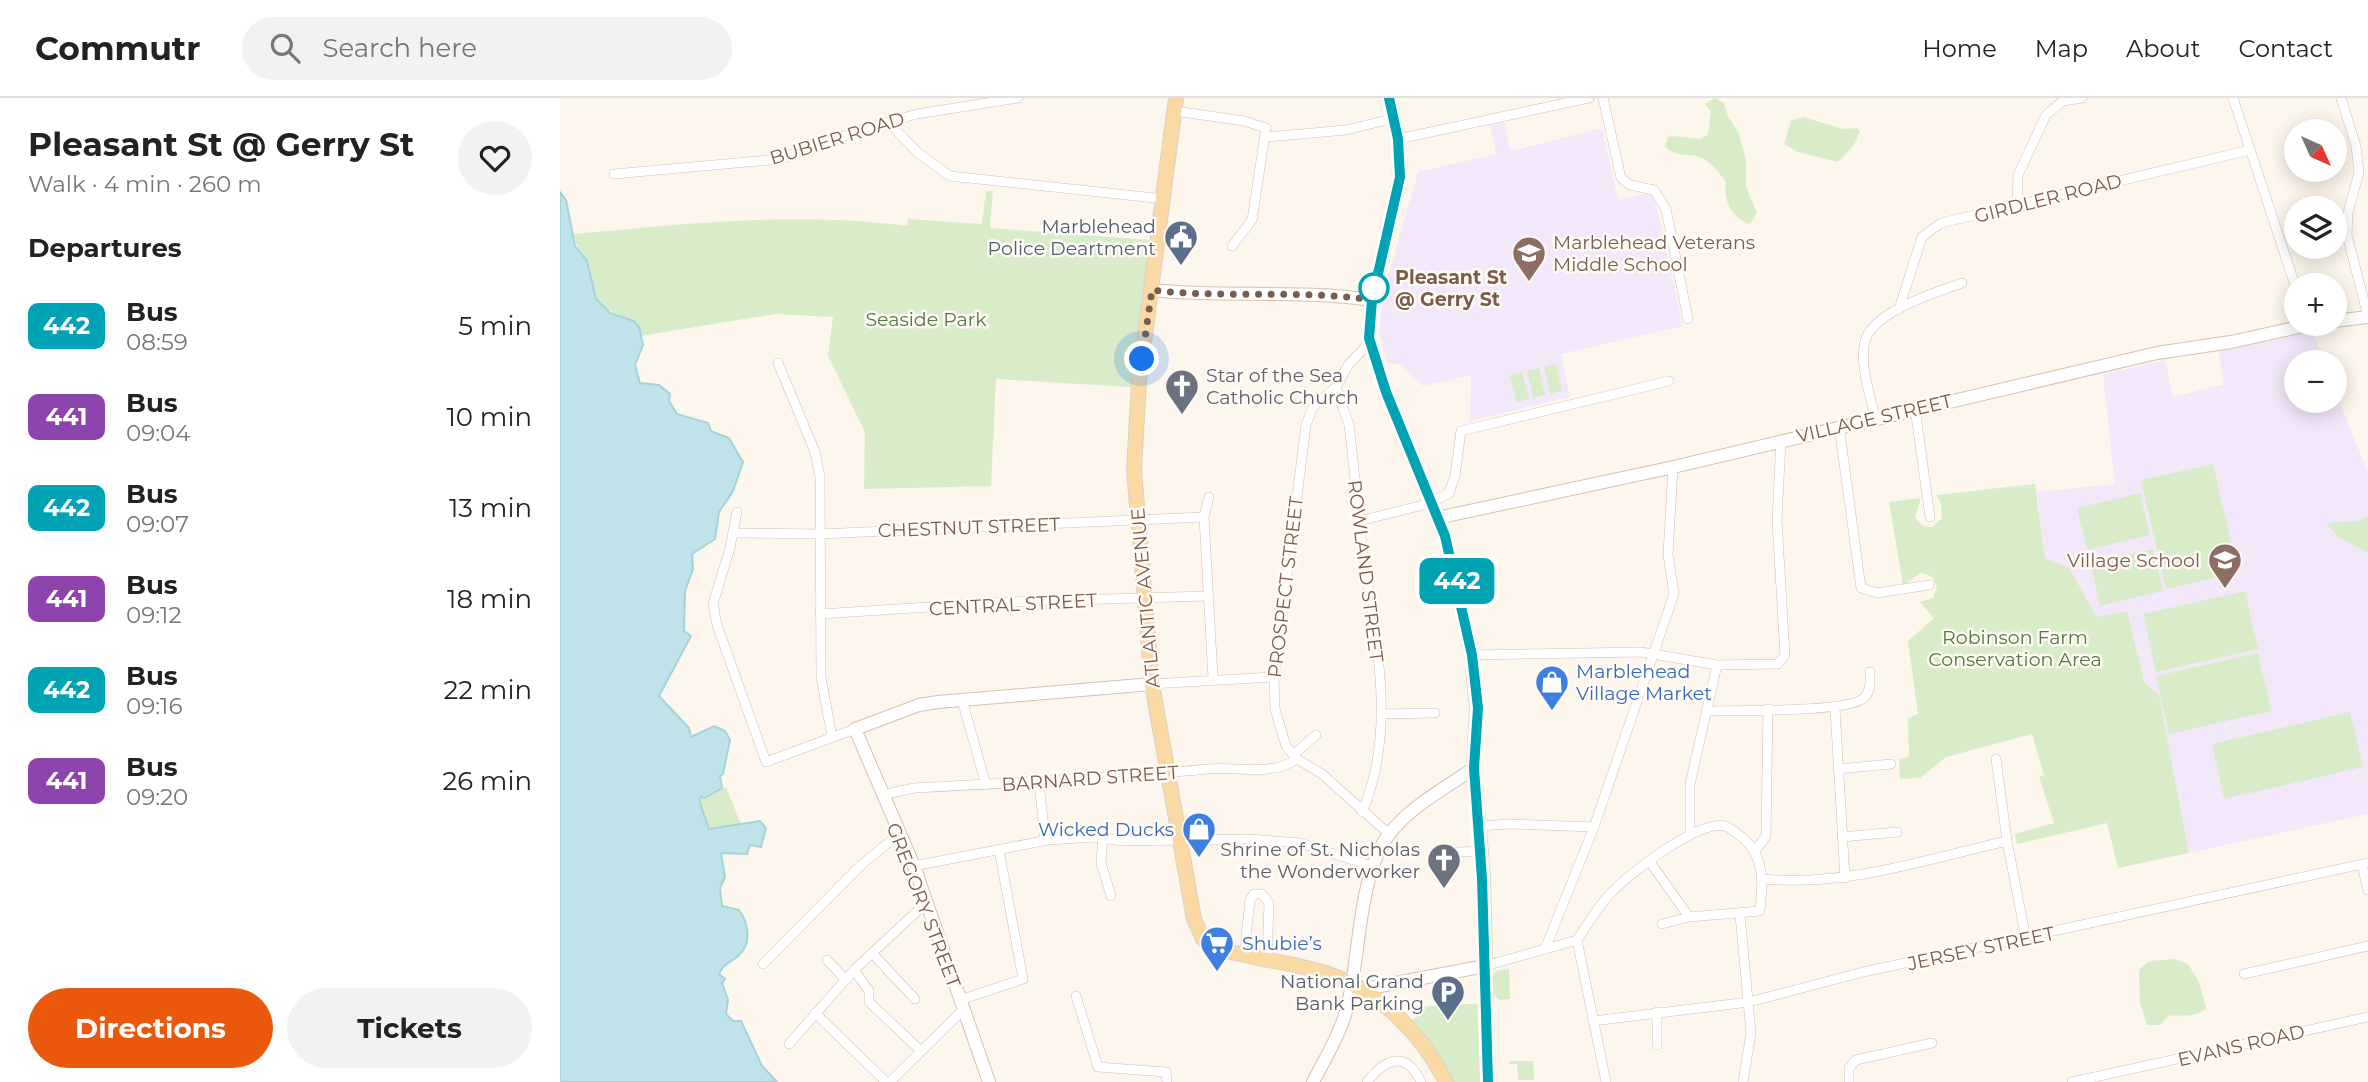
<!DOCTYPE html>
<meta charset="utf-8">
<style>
body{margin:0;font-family:Montserrat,sans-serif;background:#f2f2f2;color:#222;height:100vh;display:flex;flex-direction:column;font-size:26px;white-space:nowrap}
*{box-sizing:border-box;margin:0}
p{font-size:23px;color:#767676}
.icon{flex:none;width:38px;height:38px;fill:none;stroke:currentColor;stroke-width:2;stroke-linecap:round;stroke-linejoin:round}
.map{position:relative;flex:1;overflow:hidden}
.sheet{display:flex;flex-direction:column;background:#fff;width:560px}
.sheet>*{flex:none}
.badge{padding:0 14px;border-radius:10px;font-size:24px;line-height:46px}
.needle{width:46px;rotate:135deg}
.controls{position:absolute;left:1724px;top:21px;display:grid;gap:14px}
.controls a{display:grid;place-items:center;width:63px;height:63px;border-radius:50%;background:#fff;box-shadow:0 4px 18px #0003;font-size:35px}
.you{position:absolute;width:35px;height:35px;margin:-18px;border:5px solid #fff;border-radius:50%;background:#1a73e8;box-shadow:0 0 0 10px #1a73e833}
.map>.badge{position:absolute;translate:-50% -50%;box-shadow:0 0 0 4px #fff}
h2{padding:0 28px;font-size:26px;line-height:63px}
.round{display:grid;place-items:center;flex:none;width:74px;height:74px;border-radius:37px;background:#f2f2f2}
.headline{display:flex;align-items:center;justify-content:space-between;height:119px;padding:0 28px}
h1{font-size:33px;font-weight:700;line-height:52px}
.button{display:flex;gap:14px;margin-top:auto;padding:14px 28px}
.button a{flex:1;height:80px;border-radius:42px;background:#ea580c;color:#fff;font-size:28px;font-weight:700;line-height:80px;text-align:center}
.button a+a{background:#f2f2f2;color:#222}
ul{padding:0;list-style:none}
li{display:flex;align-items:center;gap:21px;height:91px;padding:0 28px}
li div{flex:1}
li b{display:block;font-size:26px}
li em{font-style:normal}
li .badge{min-width:77px;font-weight:700;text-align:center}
header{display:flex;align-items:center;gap:42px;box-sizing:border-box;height:98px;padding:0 35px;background:#fff;border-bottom:2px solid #e0e0e0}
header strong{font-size:33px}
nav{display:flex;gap:38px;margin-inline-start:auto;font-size:24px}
.search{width:490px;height:63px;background:#f2f2f2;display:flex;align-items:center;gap:18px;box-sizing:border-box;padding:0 24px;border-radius:38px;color:#767676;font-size:26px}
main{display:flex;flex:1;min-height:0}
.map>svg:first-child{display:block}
</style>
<header>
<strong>Commutr</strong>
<div class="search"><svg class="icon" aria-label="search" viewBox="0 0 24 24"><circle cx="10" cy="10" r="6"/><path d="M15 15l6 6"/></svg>Search here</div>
<nav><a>Home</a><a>Map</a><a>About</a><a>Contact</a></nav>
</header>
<main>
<section class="sheet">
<div class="headline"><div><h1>Pleasant St @ Gerry St</h1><p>Walk · 4 min · 260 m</p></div><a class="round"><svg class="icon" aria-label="heart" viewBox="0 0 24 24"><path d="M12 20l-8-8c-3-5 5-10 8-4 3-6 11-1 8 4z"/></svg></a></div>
<h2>Departures</h2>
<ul>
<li><span class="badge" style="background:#00a3b4;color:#fff">442</span><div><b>Bus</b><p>08:59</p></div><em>5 min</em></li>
<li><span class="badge" style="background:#8e44ad;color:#fff">441</span><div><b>Bus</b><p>09:04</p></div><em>10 min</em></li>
<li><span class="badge" style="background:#00a3b4;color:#fff">442</span><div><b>Bus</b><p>09:07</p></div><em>13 min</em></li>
<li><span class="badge" style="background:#8e44ad;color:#fff">441</span><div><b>Bus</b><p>09:12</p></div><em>18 min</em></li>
<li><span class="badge" style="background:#00a3b4;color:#fff">442</span><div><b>Bus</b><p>09:16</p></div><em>22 min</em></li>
<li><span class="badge" style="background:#8e44ad;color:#fff">441</span><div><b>Bus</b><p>09:20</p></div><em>26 min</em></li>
</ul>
<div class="button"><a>Directions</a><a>Tickets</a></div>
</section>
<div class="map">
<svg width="1808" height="984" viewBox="0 0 1808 984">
<rect width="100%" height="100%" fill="#fdf6ec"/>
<g fill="#f3e8fa">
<path d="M944 24 951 53 1042 30 1058 102 1088 95 1095 102 1123 228 1001 256 1010 299 910 323 911 277 863 288 839 266 827 265 820 237 822 200 858 74 936 56 930 27Z"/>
<path d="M1753 234 1763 264H1736V303H1774L1775 293 1808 374V716L1629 755 1599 597 1584 584 1566 513 1537 519 1509 470 1485 460 1477 394 1555 386 1543 277 1605 262 1613 299 1664 286 1658 250Z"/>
</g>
<g fill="#d8ecc9">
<path d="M1155 0 1164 5 1168 18 1178 34 1186 61V89L1197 115 1190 126C1172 121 1163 102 1166 84 1160 76 1151 64 1142 60 1129 54 1117 61 1105 48L1108 39 1113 38 1141 41 1148 36 1151 13 1145 6Z"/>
<path d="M1243 19 1283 31 1297 30 1300 34 1294 47 1278 64 1238 54 1224 46 1231 23Z"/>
<path d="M426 93H433L430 130 590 142 571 289 436 281 431 388 304 391 305 334 268 258 273 219 215 216 81 238 74 223C49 212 36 212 29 181 28 176 29 171 26 165 22 154 15 149 14 136 124 126 237 113 347 128L348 121 422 126Z"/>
<path d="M996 266 1002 293 990 296 984 269Z"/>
<path d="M979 270 985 297 973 300 967 273Z"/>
<path d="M962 274 969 301 956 304 950 277Z"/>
<path d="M1653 366 1678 475 1606 491 1581 382Z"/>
<path d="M1475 386 1485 460 1509 470 1537 519 1567 513 1584 584 1599 597 1629 755 1558 770 1547 725 1457 746 1455 736 1494 725 1479 679 1484 677 1472 636 1386 659 1360 680 1340 681 1339 661 1349 659 1348 620 1358 616 1348 543 1374 520 1360 504 1373 500 1377 489 1371 478 1361 475 1343 487 1329 404 1361 400 1355 420 1363 428 1372 429 1382 420 1381 405 1376 397Z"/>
<path d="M1580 395 1590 437 1527 452 1517 410Z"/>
<path d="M1808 418V455L1778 439 1766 425 1797 423Z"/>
<path d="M1593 451 1603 493 1540 508 1531 466Z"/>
<path d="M1685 493 1698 551 1596 574 1583 516Z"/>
<path d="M1698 555 1711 613 1609 636 1596 578Z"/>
<path d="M1790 614 1803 669 1664 701 1652 646Z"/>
<path d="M166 689 181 726 149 731 139 702Z"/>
<path d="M1614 861 1628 866 1639 884 1646 909C1637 921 1621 916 1608 918L1600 927H1587L1580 905 1579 872 1589 863Z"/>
<path d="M949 871 950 901 939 902 934 897 933 877 938 872Z"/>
<path d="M926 905 928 984H886L847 926 861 915 860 909Z"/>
<path d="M949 963H973L974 982H958L957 966H949Z"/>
</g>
<path fill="#bfe3e8" stroke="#a5d3da" stroke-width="2" d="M0 94 6 102 15 148 27 163 36 201 50 215 74 223 79 229 83 247 75 267 80 285 99 287 110 296 109 303 117 316 148 325 151 333 169 340 183 364 173 393 159 414 155 441 132 456 133 471 125 493 124 533 131 538 99 598 129 630 131 639 154 628 165 633 170 642 163 676 160 678 162 690 145 700 141 699 139 702 149 731 200 723 206 730 201 749 190 747 187 756 161 755 165 779 160 790 162 808 179 812C188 824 192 844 180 856 173 864 163 865 159 876L165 881 162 885 168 902 166 916 173 923H181L202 968 217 984H0Z"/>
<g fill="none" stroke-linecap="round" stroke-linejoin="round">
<g stroke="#d1beb0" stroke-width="10">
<g id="street">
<path d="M1043 0 1061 80 1070 87 1094 92 1106 111 1128 221"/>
<path d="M1673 0 1736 190"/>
<path d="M1781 0 1796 48 1799 74 1788 115 1787 137 1808 219"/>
<path d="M615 13 684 23 706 30 692 122 672 148"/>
<path d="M328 24 358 55 390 78 604 101"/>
<path d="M707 39 786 32 835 20"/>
<path d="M838 41 1029 0"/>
<path d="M54 76 220 61 304 31 357 16 458 0"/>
<path d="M1457 106 1458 77 1486 17 1503 3 1522 0"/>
<path d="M1339 211 1362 139 1381 125 1690 52"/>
<path d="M218 265 255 354 260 379 261 579 272 639"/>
<path d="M776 289 753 309 746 327 714 579 715 611 726 648 737 661 762 676 829 736"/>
<path d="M1355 310 1370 419"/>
<path d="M1315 319C1310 298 1301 270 1304 248 1307 215 1374 195 1402 185"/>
<path d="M1279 328 1301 490 1317 495 1369 487"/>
<path d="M649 399 644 419 653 580"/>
<path d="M177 414 170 450 153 506 157 527 206 664 295 631"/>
<path d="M799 423 871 405 889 395 895 378 901 333 1109 283"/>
<path d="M173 435 259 436 644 419"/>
<path d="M260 516 447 504 646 498"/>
<path d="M912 557 1081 554 1157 567 1218 566 1225 557 1217 423 1221 342"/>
<path d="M592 586 714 579"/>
<path d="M402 602 426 687"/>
<path d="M1275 610 1285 780"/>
<path d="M1146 613C1174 612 1287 615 1304 600 1311 593 1310 583 1310 574"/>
<path d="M821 616 875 615"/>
<path d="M733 657 756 637"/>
<path d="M1436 661 1447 743 1466 841"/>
<path d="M1278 671 1331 666"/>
<path d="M479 684 485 743"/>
<path d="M322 697 354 690C452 685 550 680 648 671 677 668 711 679 737 661"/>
<path d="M802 714C842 622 809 518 799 423 796 391 793 359 789 327L776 289 789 266 810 244"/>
<path d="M919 728 949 726 1034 729"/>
<path d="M1130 737V686L1157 567"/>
<path d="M1282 739 1337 734"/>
<path d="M543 740 541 765 551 798"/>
<path d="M1195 753 1206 738 1208 611"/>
<path d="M878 755 921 753"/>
<path d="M1802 767 1808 792"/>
<path d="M354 768 488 742 535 739 562 743 689 741 740 745 815 769"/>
<path d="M1204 781C1286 789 1367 761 1447 743"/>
<path d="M1180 817 1191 935 1183 984"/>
<path d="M1102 826 1129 819"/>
<path d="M985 851 1034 729 1114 496 1108 456 1113 369"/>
<path d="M312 855 355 901"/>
<path d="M684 857 690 802 694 796H702L709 805 707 862"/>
<path d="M267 862 286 882"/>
<path d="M203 866 300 768 339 736"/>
<path d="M925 868 1017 842"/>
<path d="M294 872 309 893V904L361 953"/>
<path d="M1684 876 1808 848"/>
<path d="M516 898 538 969 606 974 607 984"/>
<path d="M400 902 463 881 439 752"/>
<path d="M255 915 326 984"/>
<path d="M1033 923 1189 904 1303 874 1808 765"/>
<path d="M229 946 294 872 366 805"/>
<path d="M1097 947V914"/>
<path d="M330 984 403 912"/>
<path d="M807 984C827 959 846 953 861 984"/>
<path d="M1046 984 1017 842C1028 826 1038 808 1052 794 1070 775 1138 722 1165 728 1171 730 1178 736 1183 740 1205 759 1203 786 1200 813L1129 819 1090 764"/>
<path d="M1289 984V970L1296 962 1372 945"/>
<path d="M1512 984 1808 919"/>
</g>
</g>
<g stroke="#d6c0b0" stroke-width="14">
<g id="secondary">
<path d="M592 192C665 200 739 191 812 202"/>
<path d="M1774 223 1808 219"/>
<path d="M877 420 1109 370 1597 255 1671 244 1752 226"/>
<path d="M799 892 925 868"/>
<path d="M429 984 354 768 295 631 359 607 378 604 592 586"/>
<path d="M753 984C766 959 782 933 788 906 800 858 798 775 830 735 852 707 886 690 914 670"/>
</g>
</g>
<g stroke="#dad1cd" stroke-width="16">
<g id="primary">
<path d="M616 0 579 283 574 372 592 586 634 821 643 841 652 848C688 861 726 863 762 874 818 891 860 933 886 984"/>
<path d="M829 0 838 41 840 79 812 202 809 240 826 294 885 438 912 557 917 610 914 670 923 781 928 984"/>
</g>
</g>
<use href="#street" stroke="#fff" stroke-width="9"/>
<use href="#secondary" stroke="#fff" stroke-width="12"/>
<use href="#primary" stroke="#fbd9a5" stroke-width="14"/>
</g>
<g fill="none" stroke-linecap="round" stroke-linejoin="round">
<g stroke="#fff" stroke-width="16">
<path id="line" d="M829 0 838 41 840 79 812 202 809 240 826 294 885 438 912 557 918 610 914 670 922 781 928 984"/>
</g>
<use href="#line" stroke="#00a3b4" stroke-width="10"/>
<path stroke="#7a5c4d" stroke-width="7" stroke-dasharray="0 12.6" d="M582 261 592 192C665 201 739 191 812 202L814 190"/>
</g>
<defs>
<g id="civic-pin" transform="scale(1.75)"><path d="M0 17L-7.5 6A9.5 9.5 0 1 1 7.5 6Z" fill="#5c6f8a" stroke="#fffaf3"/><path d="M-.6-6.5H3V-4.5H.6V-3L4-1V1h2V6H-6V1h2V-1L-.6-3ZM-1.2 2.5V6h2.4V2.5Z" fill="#fff"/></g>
<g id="school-pin" transform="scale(1.75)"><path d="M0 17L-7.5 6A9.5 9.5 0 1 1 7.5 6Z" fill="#8d6e63" stroke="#fffaf3"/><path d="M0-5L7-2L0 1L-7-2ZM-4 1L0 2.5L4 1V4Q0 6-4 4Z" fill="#fff"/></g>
<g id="church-pin" transform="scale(1.75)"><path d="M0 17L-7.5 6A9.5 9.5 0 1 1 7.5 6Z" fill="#6b7280" stroke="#fffaf3"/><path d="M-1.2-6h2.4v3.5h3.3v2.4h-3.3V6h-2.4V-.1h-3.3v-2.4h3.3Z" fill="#fff"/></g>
<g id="shop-pin" transform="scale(1.75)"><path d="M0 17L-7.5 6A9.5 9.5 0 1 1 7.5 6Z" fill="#3f7fe0" stroke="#fffaf3"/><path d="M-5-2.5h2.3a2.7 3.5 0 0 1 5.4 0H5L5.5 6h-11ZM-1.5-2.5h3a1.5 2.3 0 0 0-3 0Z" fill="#fff"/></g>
<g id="supermarket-pin" transform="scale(1.75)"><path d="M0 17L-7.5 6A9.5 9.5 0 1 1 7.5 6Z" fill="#3f7fe0" stroke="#fffaf3"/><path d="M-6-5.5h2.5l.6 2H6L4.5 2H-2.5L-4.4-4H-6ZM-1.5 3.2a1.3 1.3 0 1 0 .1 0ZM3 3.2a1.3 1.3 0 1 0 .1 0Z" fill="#fff"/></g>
<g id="parking-pin" transform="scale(1.75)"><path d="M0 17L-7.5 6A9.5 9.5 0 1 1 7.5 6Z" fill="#5c6f8a" stroke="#fffaf3"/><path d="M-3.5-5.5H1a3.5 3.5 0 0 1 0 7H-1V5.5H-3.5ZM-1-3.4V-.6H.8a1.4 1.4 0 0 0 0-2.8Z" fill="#fff"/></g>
</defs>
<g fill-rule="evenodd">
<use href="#civic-pin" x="621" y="139"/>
<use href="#school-pin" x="969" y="155"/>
<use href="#church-pin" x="622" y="288"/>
<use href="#school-pin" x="1665" y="462"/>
<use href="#shop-pin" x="992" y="584"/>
<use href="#shop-pin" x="639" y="731"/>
<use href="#church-pin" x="884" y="762"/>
<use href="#supermarket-pin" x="657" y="845"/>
<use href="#parking-pin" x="888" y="894"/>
</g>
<circle fill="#fff" stroke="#00a3b4" stroke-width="3.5" cx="814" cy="190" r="14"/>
<g text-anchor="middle" stroke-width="5" stroke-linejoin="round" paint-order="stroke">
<g font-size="19" fill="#7a5c4d" stroke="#fffaf3">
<text transform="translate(277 40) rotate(-17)" y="7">BUBIER ROAD</text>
<text transform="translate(1488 100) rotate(-14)" y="7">GIRDLER ROAD</text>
<text transform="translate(1314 320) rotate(-13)" y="7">VILLAGE STREET</text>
<text transform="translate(409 429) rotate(-2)" y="7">CHESTNUT STREET</text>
<text transform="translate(806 473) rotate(83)" y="7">ROWLAND STREET</text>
<text transform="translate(725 489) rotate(-83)" y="7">PROSPECT STREET</text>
<text transform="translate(585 500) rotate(-95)" y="7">ATLANTIC AVENUE</text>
<text transform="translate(453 506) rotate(-3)" y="7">CENTRAL STREET</text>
<text transform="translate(530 680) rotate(-4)" y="7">BARNARD STREET</text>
<text transform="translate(364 807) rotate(69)" y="7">GREGORY STREET</text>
<text transform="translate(1421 850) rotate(-12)" y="7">JERSEY STREET</text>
<text transform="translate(1681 947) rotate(-13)" y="7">EVANS ROAD</text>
</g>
<g font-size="19" fill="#4e5e75" stroke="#fffaf3" text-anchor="end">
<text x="596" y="135">Marblehead<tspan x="596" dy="22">Police Deartment</tspan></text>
<text x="864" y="890">National Grand<tspan x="864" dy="22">Bank Parking</tspan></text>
</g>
<g font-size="19" fill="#785e54" stroke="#fffaf3" text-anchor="start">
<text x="993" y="151">Marblehead Veterans<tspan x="993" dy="22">Middle School</tspan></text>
<text x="1640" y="469" text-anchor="end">Village School</text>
</g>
<g font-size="19" font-weight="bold" fill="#7a5c4d" stroke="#fffaf3" text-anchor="start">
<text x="835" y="186">Pleasant St<tspan x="835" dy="22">@ Gerry St</tspan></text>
</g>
<g font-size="19" fill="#537a41" stroke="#fffaf3">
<text x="366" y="228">Seaside Park</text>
<text x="1455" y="546">Robinson Farm<tspan x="1455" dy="22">Conservation Area</tspan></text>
</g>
<g font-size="19" fill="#5b616d" stroke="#fffaf3" text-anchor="start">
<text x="646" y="284">Star of the Sea<tspan x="646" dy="22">Catholic Church</tspan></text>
<text x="860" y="758" text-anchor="end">Shrine of St. Nicholas<tspan x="860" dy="22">the Wonderworker</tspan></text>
</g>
<g font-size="19" fill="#366cbe" stroke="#fffaf3" text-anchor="start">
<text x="1016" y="580">Marblehead<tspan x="1016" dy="22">Village Market</tspan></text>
<text x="614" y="738" text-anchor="end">Wicked Ducks</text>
<text x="682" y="852">Shubie’s</text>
</g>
</g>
</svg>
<div class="controls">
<a><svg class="needle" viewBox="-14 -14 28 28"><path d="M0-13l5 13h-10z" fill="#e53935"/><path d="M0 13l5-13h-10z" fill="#767676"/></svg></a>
<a><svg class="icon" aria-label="layers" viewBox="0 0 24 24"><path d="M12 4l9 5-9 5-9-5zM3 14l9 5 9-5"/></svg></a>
<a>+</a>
<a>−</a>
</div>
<div class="you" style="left:582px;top:261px"></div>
<b class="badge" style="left:897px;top:483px;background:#00a3b4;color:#fff">442</b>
</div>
</main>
